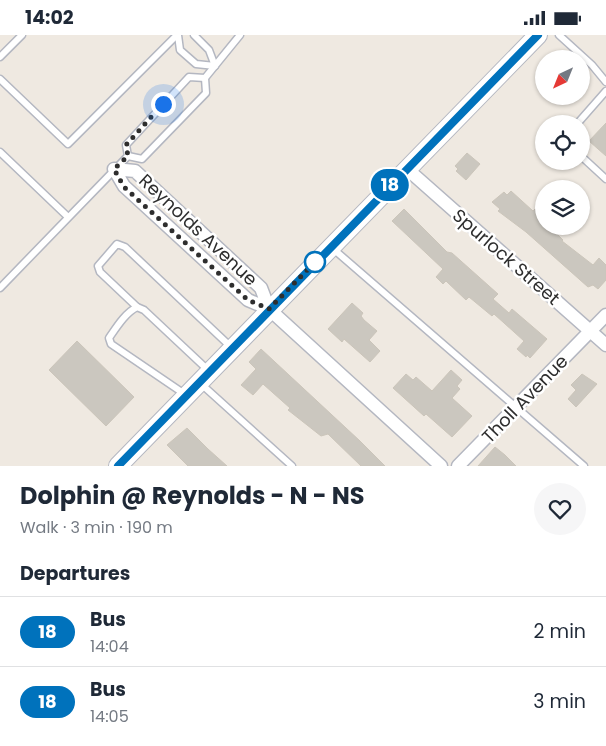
<!DOCTYPE html>
<meta charset="utf-8">
<style>
body{margin:0;font-family:Poppins,sans-serif;background:#f6f6f7;color:#1f2937;height:100vh;display:flex;flex-direction:column;font-size:19px;white-space:nowrap}
*{box-sizing:border-box;margin:0}
p{font-size:16px;color:#747a83}
.icon{flex:none;width:28px;height:28px;fill:none;stroke:currentColor;stroke-width:2;stroke-linecap:round;stroke-linejoin:round}
.map{position:relative;height:431px;overflow:hidden}
.side{display:flex;flex-direction:column;background:#fff;flex:1}
.side>*{flex:none}
.badge{padding:0 10px;border-radius:16px;font-size:18px;line-height:32px}
.needle{width:32px;rotate:223deg}
.tools{position:absolute;left:535px;top:15px;display:grid;gap:10px}
.tools a{display:grid;place-items:center;width:55px;height:55px;border-radius:50%;background:#fff;box-shadow:0 1px 4px #0004;font-size:25px}
.you{position:absolute;width:25px;height:25px;margin:-12px;border:4px solid #fff;border-radius:50%;background:#1a73e8;box-shadow:0 0 0 8px #1a73e833}
.map>.badge{position:absolute;translate:-50% -50%;box-shadow:0 0 0 2px #fff}
h2{padding:0 20px;font-size:19px;line-height:45px}
.round{display:grid;place-items:center;flex:none;width:52px;height:52px;border-radius:26px;background:#f6f6f7}
.summary{display:flex;align-items:center;justify-content:space-between;height:85px;padding:0 20px}
h1{font-size:24px;font-weight:700;line-height:38px}
ul{padding:0;list-style:none}
li{display:flex;align-items:center;gap:15px;height:70px;padding:0 20px;border-top:1px solid #e0e1e3}
li div{flex:1}
li b{display:block;font-size:19px}
li em{font-style:normal}
li .badge{min-width:55px;font-weight:700;text-align:center}
.status{display:flex;justify-content:space-between;align-items:center;height:35px;padding:0 25px;background:#fff;direction:ltr}
.status svg{height:14px;fill:currentColor}
.map>svg:first-child{display:block}
</style>
<div class="status"><b>14:02</b><svg viewBox="0 0 49 12"><path d="M0 12V9h3v3zM5 12V6h3v6zM10 12V3h3v9zM15 12V0h3v12zM26 1h20v11H26zM47 4h2v5h-2z"/></svg></div>
<div class="map">
<svg width="606" height="431" viewBox="0 0 606 431">
<rect width="100%" height="100%" fill="#efe9e1"/>
<g fill="#cbc7bf" stroke="#cbc5ba">
<path d="M606 88V121L589 106Z"/>
<path d="M467 118 480 129 466 145 456 136 458 134 455 131Z"/>
<path d="M511 156 533 176 535 174 538 177 544 172V191H549L563 205 562 206 593 230 599 223 606 230V245L598 254 593 250 588 252 526 197 498 176 500 174 492 167 504 157 507 160Z"/>
<path d="M404 174 447 217 452 218 498 259 493 264 509 278 512 274 547 304 530 323 527 320 526 322 517 314 524 306 494 279 492 281 469 262 466 265 446 246 443 249 436 242 443 234 392 186Z"/>
<path d="M352 268 363 278 361 281 364 285 377 296 369 305 380 316 370 327 344 304 342 307 328 294Z"/>
<path d="M77 306 134 362 106 391 49 335Z"/>
<path d="M261 314 360 406 385 431H361L328 399 321 401 288 375 290 373 263 349 253 360 241 350 256 334 249 327Z"/>
<path d="M451 335 462 345 457 351 460 354 452 363 472 381 452 402 426 379 424 381 393 353 406 339 413 345 416 342 432 356Z"/>
<path d="M582 339 597 349 576 372 568 364 576 355 571 350Z"/>
<path d="M187 393 208 414 227 431H188L167 410Z"/>
<path d="M495 412 505 420 516 431H478Z"/>
</g>
<g fill="none" stroke-linecap="round" stroke-linejoin="round">
<g stroke="#b4b7c1" stroke-width="9">
<g id="service">
<path d="M178 0 180 15 196 29 215 31 209 15 194 0"/>
<path d="M559 0 592 30 606 47"/>
<path d="M0 22 22 0"/>
<path d="M0 44 68 109 177 0"/>
<path d="M577 89 606 56"/>
<path d="M0 117 68 182"/>
<path d="M128 121 142 124 206 58 205 43 240 0"/>
<path d="M128 121 126 110 189 42 205 43"/>
<path d="M581 121 606 144"/>
<path d="M331 212 584 431"/>
<path d="M0 253 128 121"/>
<path d="M137 272 100 237 98 231 117 209 125 212 231 312"/>
<path d="M200 348 292 431"/>
<path d="M186 360 111 309 109 303C116 293 125 278 137 272L144 275 209 336"/>
</g>
</g>
<g stroke="#b4b7c1" stroke-width="15">
<g id="minor">
<path d="M406 133 606 310"/>
<path d="M269 274 261 253 135 136 114 134 124 151 248 265 269 274 441 431"/>
<path d="M458 431 606 280"/>
</g>
</g>
<g stroke="#b4b7c1" stroke-width="20">
<path id="secondary" d="M118 431 538 0"/>
</g>
<use href="#service" stroke="#fff" stroke-width="6"/>
<use href="#minor" stroke="#fff" stroke-width="12"/>
<use href="#secondary" stroke="#fff" stroke-width="18"/>
</g>
<g fill="none" stroke-linecap="round" stroke-linejoin="round">
<g stroke="#fff" stroke-width="11">
<path id="line" d="M118 431 538 0"/>
</g>
<use href="#line" stroke="#0072bc" stroke-width="8"/>
<path stroke="#2e2e2e" stroke-width="5" stroke-dasharray="0 9" d="M163 69 126 110 128 121 114 134 124 152 248 265 269 274 318 224 315 227"/>
</g>
<circle fill="#fff" stroke="#0072bc" stroke-width="2.5" cx="315" cy="227" r="10"/>
<g text-anchor="middle" stroke-width="5" stroke-linejoin="round" paint-order="stroke">
<g font-size="18" fill="#2e2e2e" stroke="#fff">
<text transform="translate(198 195) rotate(43)" y="6">Reynolds Avenue</text>
<text transform="translate(506 222) rotate(41)" y="6">Spurlock Street</text>
<text transform="translate(525 364) rotate(-46)" y="6">Tholl Avenue</text>
</g>
</g>
</svg>
<div class="tools">
<a><svg class="needle" viewBox="-14 -14 28 28"><path d="M0-13l5 13h-10z" fill="#e53935"/><path d="M0 13l5-13h-10z" fill="#747a83"/></svg></a>
<a><svg class="icon" aria-label="locate" viewBox="0 0 24 24"><circle cx="12" cy="12" r="6"/><path d="M12 2v4M12 18v4M2 12h4M18 12h4"/></svg></a>
<a><svg class="icon" aria-label="layers" viewBox="0 0 24 24"><path d="M12 4l9 5-9 5-9-5zM3 14l9 5 9-5"/></svg></a>
</div>
<div class="you" style="left:163px;top:69px"></div>
<b class="badge" style="left:390px;top:150px;background:#0072bc;color:#fff">18</b>
</div>
<section class="side">
<div class="summary"><div><h1>Dolphin @ Reynolds - N - NS</h1><p>Walk · 3 min · 190 m</p></div><a class="round"><svg class="icon" aria-label="heart" viewBox="0 0 24 24"><path d="M12 20l-8-8c-3-5 5-10 8-4 3-6 11-1 8 4z"/></svg></a></div>
<h2>Departures</h2>
<ul>
<li><span class="badge" style="background:#0072bc;color:#fff">18</span><div><b>Bus</b><p>14:04</p></div><em>2 min</em></li>
<li><span class="badge" style="background:#0072bc;color:#fff">18</span><div><b>Bus</b><p>14:05</p></div><em>3 min</em></li>
</ul>
</section>
